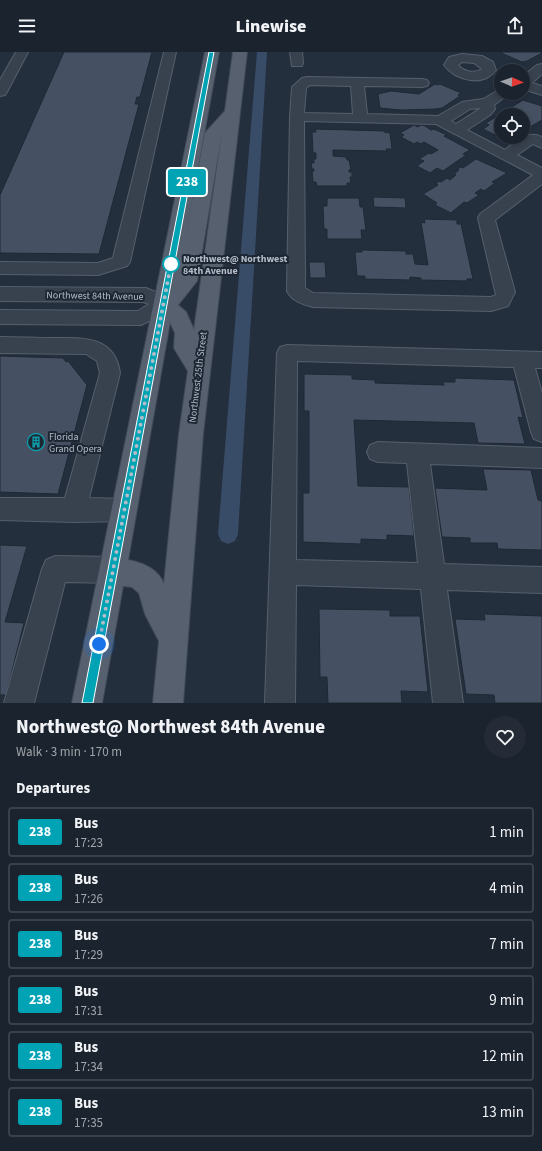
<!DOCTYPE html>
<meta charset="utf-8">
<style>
body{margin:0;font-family:"Source Sans 3",sans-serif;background:#242b36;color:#f1f3f6;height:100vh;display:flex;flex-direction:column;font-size:15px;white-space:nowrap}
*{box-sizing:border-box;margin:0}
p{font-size:13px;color:#a0a4aa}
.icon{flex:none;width:22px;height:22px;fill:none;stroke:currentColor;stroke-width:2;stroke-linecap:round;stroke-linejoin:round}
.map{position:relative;height:651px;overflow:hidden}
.sheet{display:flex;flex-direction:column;background:#1b232e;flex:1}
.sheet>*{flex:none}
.badge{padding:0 8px;border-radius:3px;font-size:14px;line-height:26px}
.needle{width:26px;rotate:92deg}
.fabs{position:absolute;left:494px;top:12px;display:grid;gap:8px}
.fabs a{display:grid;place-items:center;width:36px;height:36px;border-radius:50%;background:#1b232e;box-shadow:0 2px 6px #0003,0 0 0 1px #39404a;font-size:20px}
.you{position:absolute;width:20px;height:20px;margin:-10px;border:3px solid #fff;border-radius:50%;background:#1a73e8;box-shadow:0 0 0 6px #1a73e833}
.map>.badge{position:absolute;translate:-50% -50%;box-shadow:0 0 0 2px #fff}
h2{padding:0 16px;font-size:15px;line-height:36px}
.round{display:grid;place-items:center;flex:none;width:42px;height:42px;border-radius:21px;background:#242b36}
.overview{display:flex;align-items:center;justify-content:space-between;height:68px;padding:0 16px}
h1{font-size:19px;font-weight:800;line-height:30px}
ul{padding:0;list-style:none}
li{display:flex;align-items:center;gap:12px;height:50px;margin:0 8px 6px;padding:0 8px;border:2px solid #39404a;border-radius:4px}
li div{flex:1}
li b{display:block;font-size:15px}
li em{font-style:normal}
li .badge{min-width:44px;font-weight:700;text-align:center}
header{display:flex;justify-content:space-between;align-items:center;height:52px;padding:0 16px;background:#1b232e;font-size:18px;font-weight:800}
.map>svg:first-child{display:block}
</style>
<header><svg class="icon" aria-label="menu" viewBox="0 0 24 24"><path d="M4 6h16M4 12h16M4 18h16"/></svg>Linewise<svg class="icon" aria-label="share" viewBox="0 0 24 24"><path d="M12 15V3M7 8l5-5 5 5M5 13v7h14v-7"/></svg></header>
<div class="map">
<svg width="542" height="651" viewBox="0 0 542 651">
<rect width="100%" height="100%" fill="#242f3e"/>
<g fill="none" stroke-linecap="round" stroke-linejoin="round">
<path fill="#394c67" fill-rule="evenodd" d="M257 0H267L238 482 235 489 228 492 221 489 218 482Z"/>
</g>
<g fill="#455162" stroke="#1f2835">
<path d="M64 0H152L140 45H137L135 52H139L99 202 0 201V143Z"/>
<path d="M503 0H542V1L527 9 522 10 501 1Z"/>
<path d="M435 32 437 33 440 32 461 41 458 43 460 44 442 56 435 57 401 58 380 56 378 42 391 39 419 42Z"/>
<path d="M523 48 542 54V68L523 79 525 80 523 81V63H501V85H512L507 89 483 77 489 73 486 71Z"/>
<path d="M414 73 418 75 421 73 425 74 431 78 434 77 447 83 444 84 470 98 463 102 466 103 443 119 437 116 430 121 417 114 424 109 419 107 429 101 431 102 438 98 424 90 421 92 417 90 414 92 401 85 404 83 400 81Z"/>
<path d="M315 77 384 79V80L390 81 392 97H386L387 99 333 98V104L346 105 347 108H349L351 118H349V120H352V125H350L351 131H347V134H317L316 130H313L312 119H314V117H312L311 111H314V107H316V101H313L312 80H316Z"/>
<path d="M476 107 507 121 492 130 495 131 484 139 481 137 475 141 479 143 467 151 464 150 451 161 435 153 437 151 423 142 438 133 436 132 439 129 441 130 447 126 450 128 456 123 454 122 459 118 457 117 461 115 463 116Z"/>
<path d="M373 145 405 146 406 156 374 155Z"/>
<path d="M327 146H359L360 155H363L366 178H361L362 187H327V177H324L323 154H327Z"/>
<path d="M424 167 457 168V172H461L473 227H467V229L421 228V226L410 225V228L365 227V224H357L355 200H362V198L406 199V202H413L415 212 428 213 421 170 425 171Z"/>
<path d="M309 210H325L326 226H310Z"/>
<path d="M0 304 63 306 66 310 68 309 87 333 58 442 0 440Z"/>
<path d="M304 322 352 323V327L375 328V331L444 333 443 330H455V326L514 328 523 366 518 365 525 392 478 391 474 371 354 368 358 434 409 435 414 484 387 483V488L361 487V492L303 490V441H309V359H304Z"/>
<path d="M483 417 531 418 538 448 542 449V498L498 497 497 491H470V486L442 485 435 436 487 438Z"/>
<path d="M0 493 27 494 5 570 24 571 6 643H0Z"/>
<path d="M319 557 390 558V564H420L428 640 401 639 402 651H328L327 625H320Z"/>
<path d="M484 562 542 564V651H495L494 643 466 642 455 567 485 568Z"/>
</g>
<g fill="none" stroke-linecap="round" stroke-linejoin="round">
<g stroke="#565f6c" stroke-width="2">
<g id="minor">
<path d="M16 0H28L7 40 5 43 0 44V28Z"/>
<path d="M164 0H176L130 210 127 214 98 223 0 222V210L98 211 113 206Z"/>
<path d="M290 0H302L303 11 302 14H292Z"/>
<path d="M462 2 482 4 493 10 496 18C483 36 455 28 444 13L449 5ZM462 10 474 11 482 17C474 22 464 20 458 13Z"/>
<path d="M542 12V22L532 31 542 34V43L523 37V24L537 13Z"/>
<path d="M307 25 422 27 427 28 429 31 427 34 422 35 364 34 367 62 438 64 462 50 483 47 501 37V41H510L494 53 495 57 490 63 467 78 505 98C517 89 527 78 542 85V96L533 92 517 103 542 116V132L495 168 515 240 508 254 491 259 313 255C302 252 292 249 287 239L290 65 292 35 302 26ZM310 33 351 34 353 62 304 61 306 36ZM481 56 456 72 451 69 470 57ZM304 69 436 72 533 123 480 162 478 166 496 243 491 245 313 241 305 236Z"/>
<path d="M0 235 146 236 172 247 175 252 172 257 141 273 0 272V258L138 259 149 252 143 250 0 249Z"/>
<path d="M0 285C18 285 35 286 53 286 82 286 115 283 120 321L89 446 124 447 133 450 136 458 133 466 124 469 74 470 0 468V446H65L100 321 97 309 86 302 0 301Z"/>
<path d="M287 293 542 300V316H535L542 341V390L534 387 531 380 514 315 297 309 296 508 418 511 407 411 378 410 370 407 367 400 370 393 378 390 542 396V416L430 412 444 512 542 515V541L447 538 463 651H433L421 537 296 533 295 651H265L277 301 280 295Z"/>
<path d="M55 504 113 505 122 509 126 518 122 527 113 531 65 530 34 651H4L42 517 46 508Z"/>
</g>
</g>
<g stroke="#414a57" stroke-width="2">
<path id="major" d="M205 0H219L185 187 205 81 225 59 233 0H247L203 382 183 651H153L159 589 145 562 139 541 132 535 123 534 102 651H72ZM222 80 194 278 186 260 178 253 197 229ZM170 270 175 281 174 296 188 319 179 382 164 532C158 517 144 511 128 508Z"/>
</g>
<use href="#minor" fill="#38414e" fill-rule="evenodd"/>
<use href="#major" fill="#56606e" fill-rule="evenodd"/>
</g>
<path fill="#00a3b4" stroke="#fff" d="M209 0H214L93 651H82Z"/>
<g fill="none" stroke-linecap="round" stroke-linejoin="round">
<path stroke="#b4bcc9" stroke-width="4" stroke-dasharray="0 7.2" d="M99 592 171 212"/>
</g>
<defs>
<g id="building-ring" transform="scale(0.9)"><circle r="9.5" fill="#1d2633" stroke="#0f9aa8" stroke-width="1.5"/><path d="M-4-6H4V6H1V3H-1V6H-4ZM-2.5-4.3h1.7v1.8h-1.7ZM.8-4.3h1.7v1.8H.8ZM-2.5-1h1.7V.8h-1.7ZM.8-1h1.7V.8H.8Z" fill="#0f9aa8"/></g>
</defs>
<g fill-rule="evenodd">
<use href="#building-ring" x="36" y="390"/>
</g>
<circle fill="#fff" stroke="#00a3b4" stroke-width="2" cx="171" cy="212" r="8"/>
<g text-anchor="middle" stroke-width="4" stroke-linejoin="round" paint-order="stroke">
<g font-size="10" font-weight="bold" fill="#b4bcc9" stroke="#1d2633" text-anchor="start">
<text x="183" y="210">Northwest@ Northwest<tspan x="183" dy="12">84th Avenue</tspan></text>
</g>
<g font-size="10" fill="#b4bcc9" stroke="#1d2633">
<text transform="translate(95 243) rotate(1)" y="4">Northwest 84th Avenue</text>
<text transform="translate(197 325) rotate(-83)" y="4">Northwest 25th Street</text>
</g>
<g font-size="10" fill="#b4bcc9" stroke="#1d2633" text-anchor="start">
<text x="49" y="388">Florida<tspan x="49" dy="12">Grand Opera</tspan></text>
</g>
</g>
</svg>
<div class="fabs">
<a><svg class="needle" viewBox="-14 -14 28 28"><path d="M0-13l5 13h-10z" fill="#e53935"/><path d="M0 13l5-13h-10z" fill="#a0a4aa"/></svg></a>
<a><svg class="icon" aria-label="locate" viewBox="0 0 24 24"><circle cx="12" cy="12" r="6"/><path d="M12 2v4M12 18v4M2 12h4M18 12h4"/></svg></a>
</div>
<div class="you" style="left:99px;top:592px"></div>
<b class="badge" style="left:187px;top:130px;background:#00a3b4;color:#fff">238</b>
</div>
<section class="sheet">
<div class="overview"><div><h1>Northwest@ Northwest 84th Avenue</h1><p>Walk · 3 min · 170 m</p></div><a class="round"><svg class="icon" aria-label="heart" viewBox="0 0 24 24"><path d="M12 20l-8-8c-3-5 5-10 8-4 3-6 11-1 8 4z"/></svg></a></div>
<h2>Departures</h2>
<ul>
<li><span class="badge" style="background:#00a3b4;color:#fff">238</span><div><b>Bus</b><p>17:23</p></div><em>1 min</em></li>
<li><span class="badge" style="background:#00a3b4;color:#fff">238</span><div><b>Bus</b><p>17:26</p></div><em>4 min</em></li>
<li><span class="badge" style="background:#00a3b4;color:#fff">238</span><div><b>Bus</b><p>17:29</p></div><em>7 min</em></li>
<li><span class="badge" style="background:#00a3b4;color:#fff">238</span><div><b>Bus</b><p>17:31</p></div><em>9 min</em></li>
<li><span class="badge" style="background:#00a3b4;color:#fff">238</span><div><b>Bus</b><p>17:34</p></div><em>12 min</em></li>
<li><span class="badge" style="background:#00a3b4;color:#fff">238</span><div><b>Bus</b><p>17:35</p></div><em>13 min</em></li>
</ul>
</section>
